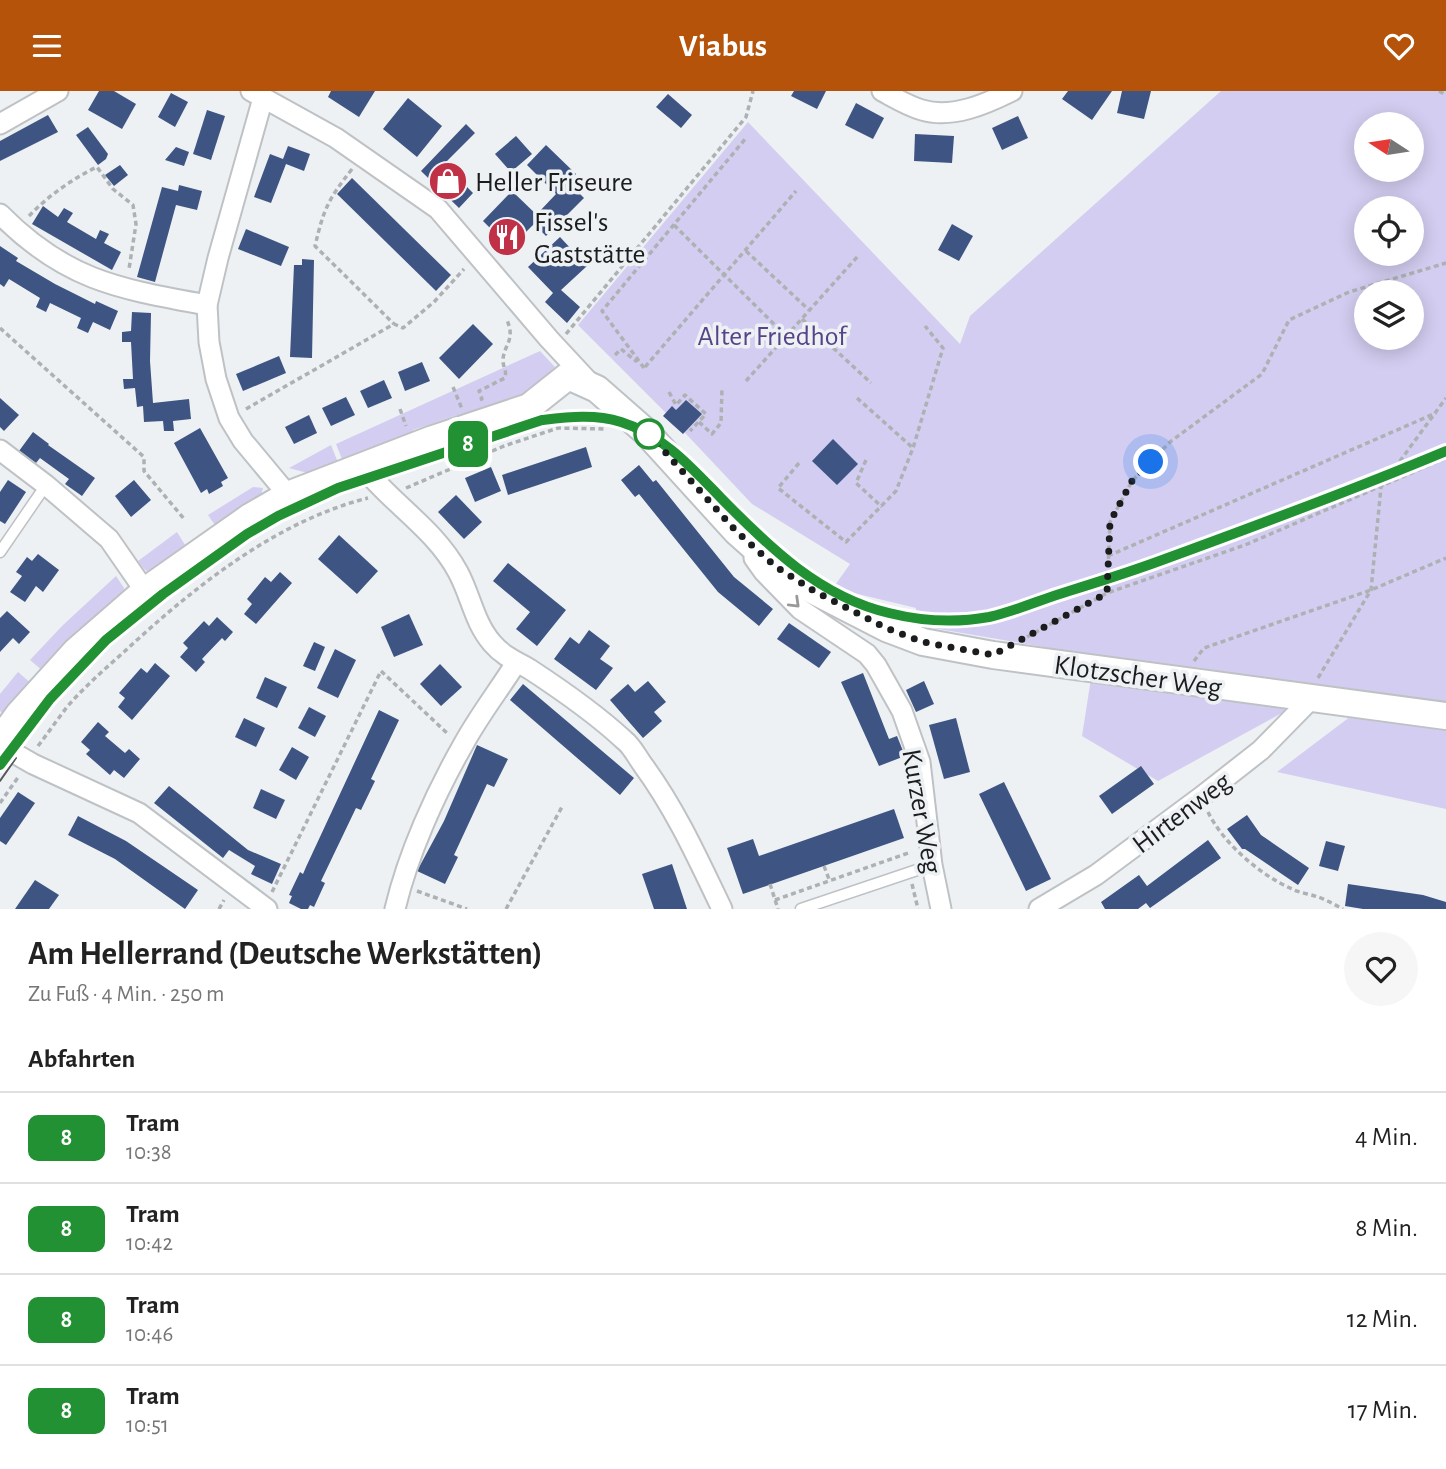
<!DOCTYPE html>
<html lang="de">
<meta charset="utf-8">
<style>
body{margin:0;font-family:"Alegreya Sans",sans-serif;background:#f6f6f6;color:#222;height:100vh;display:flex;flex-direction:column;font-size:26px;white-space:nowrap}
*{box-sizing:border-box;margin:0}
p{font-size:23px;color:#767676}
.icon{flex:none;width:38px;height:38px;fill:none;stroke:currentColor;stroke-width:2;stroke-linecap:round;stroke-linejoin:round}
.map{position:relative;height:818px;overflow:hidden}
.side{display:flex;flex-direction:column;background:#fff;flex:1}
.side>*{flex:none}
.badge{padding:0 14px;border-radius:10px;font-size:24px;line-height:46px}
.needle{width:46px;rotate:282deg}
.buttons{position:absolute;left:1354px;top:21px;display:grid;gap:14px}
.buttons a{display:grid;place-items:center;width:70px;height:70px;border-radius:50%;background:#fff;box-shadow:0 4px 18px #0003;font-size:35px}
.you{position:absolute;width:35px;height:35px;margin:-18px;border:5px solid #fff;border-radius:50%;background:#1a73e8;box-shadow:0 0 0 10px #1a73e833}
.map>.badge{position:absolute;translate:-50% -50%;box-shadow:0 0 0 4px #fff}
h2{padding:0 28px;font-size:26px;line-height:63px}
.round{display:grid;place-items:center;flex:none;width:74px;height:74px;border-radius:37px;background:#f6f6f6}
.headline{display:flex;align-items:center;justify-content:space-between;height:119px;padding:0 28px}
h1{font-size:33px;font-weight:700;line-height:52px}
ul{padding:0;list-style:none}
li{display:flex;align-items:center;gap:21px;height:91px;padding:0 28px;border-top:2px solid #e0e0e0}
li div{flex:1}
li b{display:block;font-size:26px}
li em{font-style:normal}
li .badge{min-width:77px;font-weight:700;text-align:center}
header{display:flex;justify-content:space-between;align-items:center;height:91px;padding:0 28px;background:#b45309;color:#fff;font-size:32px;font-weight:700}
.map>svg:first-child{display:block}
</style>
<header><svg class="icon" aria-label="menu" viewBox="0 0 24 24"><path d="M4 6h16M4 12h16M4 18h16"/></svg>Viabus<svg class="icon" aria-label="heart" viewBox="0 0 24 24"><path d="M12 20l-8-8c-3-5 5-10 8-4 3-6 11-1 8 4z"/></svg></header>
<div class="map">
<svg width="1446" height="818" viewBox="0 0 1446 818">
<rect width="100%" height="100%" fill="#edf1f3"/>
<g fill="#d3cef1" fill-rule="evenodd">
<path d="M1221 0H1446V718L1277 681 1355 622 1178 579 915 534 916 517 833 497 850 473 752 413 671 327 578 234 748 31 960 253 970 225ZM1367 33H1412V79H1367ZM1367 117H1412V163H1367ZM1367 201H1412V247H1367Z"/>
<path d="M540 260 555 276C536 309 493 318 460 332L457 324 413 339 415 347 344 373 336 353Z"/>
<path d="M331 354 339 374 311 383 289 377Z"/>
<path d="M253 396 263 397 260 407 217 437 208 424Z"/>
<path d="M177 441 187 457 150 482 144 478 138 470Z"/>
<path d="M116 485 124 497 123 506 44 581 30 569 62 535Z"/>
<path d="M18 581 33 594 7 626 0 620V603Z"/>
<path d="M1092 581 1302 611 1158 690 1082 645Z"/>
</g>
<g fill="#3e5482">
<path d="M99 0H114L136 13 122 38 88 19Z"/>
<path d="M331 0H375L359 26 328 6Z"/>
<path d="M794 0H826L817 18 791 5Z"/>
<path d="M1068 0H1112L1092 29 1062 8Z"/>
<path d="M1122 0H1151L1144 28 1117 22Z"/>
<path d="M171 2 188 11 175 36 158 26Z"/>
<path d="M668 3 692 24 681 37 656 16Z"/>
<path d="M408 7 442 35 417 66 383 38Z"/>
<path d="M856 12 884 27 873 48 845 34Z"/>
<path d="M207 19 225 25 211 69 193 63Z"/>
<path d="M48 24 58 41 0 70V50Z"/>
<path d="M1018 25 1028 47 1002 59 992 37Z"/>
<path d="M466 33 475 42 444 73 473 102 459 117 421 80Z"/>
<path d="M88 36 108 63 106 68 98 74 76 44Z"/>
<path d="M915 43 954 45 952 72 914 70Z"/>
<path d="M516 45 532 63 511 81 495 63Z"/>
<path d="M546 54 576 83 568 91 584 107 546 145 537 136 545 128 538 122 556 103 527 74Z"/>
<path d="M288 55 310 63 304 80 286 73 271 112 254 106 270 63 283 68Z"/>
<path d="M176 56 189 61 184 75 165 69Z"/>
<path d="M120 74 128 84 114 95 105 84Z"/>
<path d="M352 87 451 184 436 200 337 103Z"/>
<path d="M179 94 202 100 197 119 176 114 155 191 137 186 162 96 178 100Z"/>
<path d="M512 100 540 127 510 157 483 130Z"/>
<path d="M43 115 58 126 64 117 73 122 67 131 96 148 100 139 109 143 104 152 121 161 112 179 32 133Z"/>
<path d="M952 133 973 145 959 170 938 159Z"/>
<path d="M246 138 289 156 281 175 238 158Z"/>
<path d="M560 146 587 175 561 199 580 216 567 232 545 211 553 202 528 176Z"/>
<path d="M0 155 18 167 16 170 55 193 95 213 96 210 118 220 110 239 93 231 88 242 77 237 81 227 50 212 46 221 36 216 40 207 9 188 4 196 0 193Z"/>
<path d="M302 168 314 169 312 267 290 266 294 174H302Z"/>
<path d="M132 221 151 222 150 270 153 312 189 308 191 328 173 330 174 340H164L163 330 144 331 143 315 137 316 135 297 124 298 123 288H133L131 251H122V241L131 240Z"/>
<path d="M473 233 493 253 459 288 439 267Z"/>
<path d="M279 265 286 282 243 300 236 283Z"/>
<path d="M422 271 430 290 405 300 398 281Z"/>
<path d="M384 289 392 307 368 317 360 300Z"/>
<path d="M346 306 355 324 331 335 322 317Z"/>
<path d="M0 307 19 324 4 340 0 336Z"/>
<path d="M686 309 702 323 683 343 663 325 672 315 676 319Z"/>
<path d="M309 324 317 342 294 353 285 336Z"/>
<path d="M200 337 228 387 221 391 223 395 209 403 207 398 201 402 174 352Z"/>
<path d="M33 341 49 353 48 354 95 387 82 405 65 393 69 388 40 367 36 372 19 360Z"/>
<path d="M833 348 858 373 837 394 812 370Z"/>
<path d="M586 356 592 376 508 404 502 384Z"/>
<path d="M639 374 653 391 656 389 734 486 773 518 759 535 718 501 639 403 635 406 621 389Z"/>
<path d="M491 376 501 400 475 411 465 387Z"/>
<path d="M8 389 26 401 5 433 0 430V401Z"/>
<path d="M134 389 151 409 131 426 115 405Z"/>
<path d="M456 404 482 431 464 448 438 421Z"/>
<path d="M339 444 378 480 357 503 318 468Z"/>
<path d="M38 463 59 479 43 501 36 495 25 511 10 501 22 485 16 481 27 466 32 470Z"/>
<path d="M508 472 566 519 537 555 516 538 530 521 493 490Z"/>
<path d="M280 481 292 492 256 533 244 523 252 513 247 508 265 486 271 491Z"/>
<path d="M7 520 30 541 19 553 13 547 0 561V527Z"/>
<path d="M409 523 423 554 394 566 381 536Z"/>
<path d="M217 526 233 541 225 550 222 547 202 568 205 571 196 581 180 566 188 557 183 552 204 530 209 535Z"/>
<path d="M789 532 831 561 819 577 777 548Z"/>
<path d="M589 539 610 555 600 568 613 577 596 599 554 568 570 546 579 553Z"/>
<path d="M314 551 325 556 315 580 303 575Z"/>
<path d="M335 558 356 569 338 607 317 597Z"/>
<path d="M155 572 170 585 132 629 118 616 125 607 119 602 141 577 147 582Z"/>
<path d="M440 573 462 596 441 615 420 593Z"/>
<path d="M863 582 889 648 897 645 905 665 879 675 841 591Z"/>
<path d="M265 586 287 596 277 617 256 607Z"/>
<path d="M648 590 666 611 654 621 662 630 643 647 610 609 628 593 635 601Z"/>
<path d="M924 590 934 613 916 621 906 599Z"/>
<path d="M523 593 634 687 620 704 510 609Z"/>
<path d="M309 616 326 625 315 646 298 637Z"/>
<path d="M379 619 399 629 371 688 375 690 361 719 356 717 321 790 325 792 314 816 310 814 308 818H301L289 812 292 805 289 804 300 781 303 783 306 776Z"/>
<path d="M244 627 265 637 256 656 235 646Z"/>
<path d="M956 627 970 681 944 688 929 634Z"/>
<path d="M98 631 109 641 105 645 125 662 129 658 140 668 124 687 114 679 110 684 86 663 90 659 81 651Z"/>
<path d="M477 654 508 668 494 696 487 693 454 764 458 766 445 793 417 780 444 730Z"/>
<path d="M292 656 309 666 296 689 279 679Z"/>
<path d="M1141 675 1154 693 1112 723 1099 705Z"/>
<path d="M1004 691 1051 788 1026 800 979 703Z"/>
<path d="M169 695 248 759 281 773 272 793 251 783 255 775 229 759 223 767 154 712Z"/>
<path d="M261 698 285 709 276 728 253 717Z"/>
<path d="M18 701 35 712 6 754 0 750V727Z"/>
<path d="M894 718 904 747 743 803 727 757 753 748 759 765Z"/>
<path d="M1247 724 1261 744 1309 777 1298 794 1245 758H1242L1227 738Z"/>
<path d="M78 725 126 750 198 799 185 818 115 768 68 744Z"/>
<path d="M1208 749 1221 767 1150 817 1146 812 1138 818H1105L1101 811 1139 784 1147 795Z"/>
<path d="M1326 750 1345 755 1338 780 1319 775Z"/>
<path d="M672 773 687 818H654L642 783Z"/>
<path d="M35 789 59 804 49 818H15Z"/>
<path d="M1348 793 1423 804 1446 811V818H1363L1345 815Z"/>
</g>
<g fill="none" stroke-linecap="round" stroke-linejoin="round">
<g stroke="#bfc2c5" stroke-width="13">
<g id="lane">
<path d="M0 461 46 394"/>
<path d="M801 818 932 774"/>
</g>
</g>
<g stroke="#bfc2c5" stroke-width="23">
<g id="street">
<path d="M251 0 336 47 438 118 549 248 589 291"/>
<path d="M882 0C895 7 908 15 922 19 952 28 986 13 1012 0"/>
<path d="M263 7 218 167 207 214 209 251 216 288 229 327 243 350 288 404"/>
<path d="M0 33 58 0"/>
<path d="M0 123C66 190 120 198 207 214"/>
<path d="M0 359 46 394 109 448 145 500"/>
<path d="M362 375C392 413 435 438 458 481 471 505 474 531 492 552 504 566 516 570 531 579 563 600 596 623 624 649 632 655 637 666 643 674 676 719 698 768 722 818"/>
<path d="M754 467 764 481 800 518 867 563 876 574 902 620 920 671 932 774 941 818"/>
<path d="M0 654 33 673 139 722 267 818"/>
<path d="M395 818C408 763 435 703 463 654 478 626 499 599 516 572"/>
<path d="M1039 818 1096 784 1201 706 1261 659 1311 608"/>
</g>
</g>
<g stroke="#bfc2c5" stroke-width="30">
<path id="secondary" d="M0 649 19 623 76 560 145 500 250 426 288 404 433 348 529 316 568 285 597 298 646 341 736 440 775 475 814 500 886 537 923 551 993 564 1446 625"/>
</g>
<g stroke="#aeb1b3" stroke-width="3.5" stroke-dasharray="5 3.5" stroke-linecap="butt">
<path d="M1439 0 1446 4"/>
<path d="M352 78C328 109 324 117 315 155L394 233"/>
<path d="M29 125C48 105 72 88 97 76L113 98 133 114 136 133 129 178"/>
<path d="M674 134 786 245"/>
<path d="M746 160 809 219"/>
<path d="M802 228 871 292"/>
<path d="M0 237 144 366V380L185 429"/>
<path d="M566 243 746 26 753 0"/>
<path d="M615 264 621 258 637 271"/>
<path d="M645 276 796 100"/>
<path d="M644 277 602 220 746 47"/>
<path d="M746 290 858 165"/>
<path d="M453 296 462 318"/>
<path d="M669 301 676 314 685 304 706 323 690 340"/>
<path d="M857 307 913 357"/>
<path d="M480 309 482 308 479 300 505 287C507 279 503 276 503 270 503 254 516 250 507 229"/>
<path d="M246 318 394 233 403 237 434 211 464 178"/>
<path d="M400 318 406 335"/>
<path d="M699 331 712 343 721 332 722 297"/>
<path d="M866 369 856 392 882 416"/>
<path d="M799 372 778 397 846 451 896 400 913 357 943 257 925 235"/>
<path d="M406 397 504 355 558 337 607 338"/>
<path d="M1108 465 1436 322"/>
<path d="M1107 502 1110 431 1132 390 1170 351 1262 283 1289 229 1349 201 1446 172"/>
<path d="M1027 546 1107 502 1245 454 1446 367"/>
<path d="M1194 570 1204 557 1371 499 1446 467"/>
<path d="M1318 587 1371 499 1381 396 1446 307"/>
<path d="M38 655C48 642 57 629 67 616 84 596 105 578 125 560 193 497 276 430 368 407"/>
<path d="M0 712 19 685"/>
<path d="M1208 721C1223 752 1260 784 1292 798 1300 802 1310 803 1318 806 1327 809 1335 814 1343 818"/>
<path d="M824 775 830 791"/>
<path d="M770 793 778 818"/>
<path d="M912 793 918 818"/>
<path d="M417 800 467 818"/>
<path d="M272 801 381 580 448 643"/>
<path d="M775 809 911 761"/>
<path d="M219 818 224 809"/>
<path d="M506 818 563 714"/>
</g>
<use href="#lane" stroke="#fff" stroke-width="10"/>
<use href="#street" stroke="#fff" stroke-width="19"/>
<use href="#secondary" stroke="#fff" stroke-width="26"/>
<g stroke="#565859" stroke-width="2">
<path d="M0 674 50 608 106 549 163 503 247 443 278 425 338 397 542 329C578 325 613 324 646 341 676 357 698 383 721 407 776 464 829 511 910 526 968 538 1015 517 1069 500 1101 490 1133 479 1164 468 1259 434 1353 399 1446 360"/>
<path d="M0 690 16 667"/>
</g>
</g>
<defs><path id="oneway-chevron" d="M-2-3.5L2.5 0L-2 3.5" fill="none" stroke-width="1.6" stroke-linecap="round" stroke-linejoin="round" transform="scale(1.75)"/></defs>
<use stroke="#989999" href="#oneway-chevron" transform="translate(795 512) rotate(44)"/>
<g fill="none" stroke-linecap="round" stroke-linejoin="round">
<g stroke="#fff" stroke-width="16">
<path id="line" d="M0 674 50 608 106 549 163 503 247 443 278 425 338 397 542 329C569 326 595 323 621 331 663 344 692 377 721 407 769 456 820 506 889 522 921 530 956 532 989 526 1016 520 1042 508 1069 500 1098 491 1126 482 1154 472 1253 436 1350 400 1446 360"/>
</g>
<use href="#line" stroke="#229133" stroke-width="10"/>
<path stroke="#1b1c1d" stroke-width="7" stroke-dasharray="0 12.6" d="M649 343 736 440 775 475 814 500 886 537 923 551 993 564 1107 502 1110 431 1132 390 1151 371"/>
</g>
<defs>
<g id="shop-disc" transform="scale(2.0125)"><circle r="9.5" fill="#c03046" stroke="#edf1f3"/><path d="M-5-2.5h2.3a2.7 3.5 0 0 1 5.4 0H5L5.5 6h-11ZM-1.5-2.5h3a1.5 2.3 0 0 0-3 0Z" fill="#fff"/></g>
<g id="restaurant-disc" transform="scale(2.0125)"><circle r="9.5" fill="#c03046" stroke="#edf1f3"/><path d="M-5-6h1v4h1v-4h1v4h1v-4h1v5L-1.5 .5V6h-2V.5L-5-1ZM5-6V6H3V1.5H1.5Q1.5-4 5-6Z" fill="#fff"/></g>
</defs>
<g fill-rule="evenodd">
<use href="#shop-disc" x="448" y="90"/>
<use href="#restaurant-disc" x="507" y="146"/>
</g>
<circle fill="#fff" stroke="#229133" stroke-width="3.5" cx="649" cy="343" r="14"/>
<g text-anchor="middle" stroke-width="7" stroke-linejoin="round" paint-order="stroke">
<g font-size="28" fill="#1b1c1d" stroke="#edf1f3" text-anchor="start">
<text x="475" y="100">Heller Friseure</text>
<text x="534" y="140">Fissel's<tspan x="534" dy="32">Gaststätte</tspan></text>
</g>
<g font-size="28" fill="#554489" stroke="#edf1f3">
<text x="772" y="254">Alter Friedhof</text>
</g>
<g font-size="28" fill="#1b1c1d" stroke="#edf1f3">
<text transform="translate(1138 584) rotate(8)" y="10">Klotzscher Weg</text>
<text transform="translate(923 720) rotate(80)" y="10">Kurzer Weg</text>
<text transform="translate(1181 721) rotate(-37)" y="10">Hirtenweg</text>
</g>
</g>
</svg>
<div class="buttons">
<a><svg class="needle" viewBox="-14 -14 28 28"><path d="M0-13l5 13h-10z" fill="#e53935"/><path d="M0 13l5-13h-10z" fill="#767676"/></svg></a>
<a><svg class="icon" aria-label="locate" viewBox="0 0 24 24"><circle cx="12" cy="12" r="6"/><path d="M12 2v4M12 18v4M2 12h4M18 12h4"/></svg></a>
<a><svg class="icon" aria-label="layers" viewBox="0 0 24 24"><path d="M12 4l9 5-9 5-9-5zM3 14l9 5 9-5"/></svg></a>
</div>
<div class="you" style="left:1151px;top:371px"></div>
<b class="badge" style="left:468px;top:353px;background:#229133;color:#fff">8</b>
</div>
<section class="side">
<div class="headline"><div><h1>Am Hellerrand (Deutsche Werkstätten)</h1><p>Zu Fuß · 4 Min. · 250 m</p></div><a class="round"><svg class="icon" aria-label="heart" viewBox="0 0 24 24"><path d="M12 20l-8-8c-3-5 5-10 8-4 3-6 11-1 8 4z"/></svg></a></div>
<h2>Abfahrten</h2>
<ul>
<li><span class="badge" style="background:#229133;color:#fff">8</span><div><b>Tram</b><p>10:38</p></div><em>4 Min.</em></li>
<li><span class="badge" style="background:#229133;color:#fff">8</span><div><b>Tram</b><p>10:42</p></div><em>8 Min.</em></li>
<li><span class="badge" style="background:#229133;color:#fff">8</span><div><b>Tram</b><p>10:46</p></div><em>12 Min.</em></li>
<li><span class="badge" style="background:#229133;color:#fff">8</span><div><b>Tram</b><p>10:51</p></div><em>17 Min.</em></li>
</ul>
</section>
